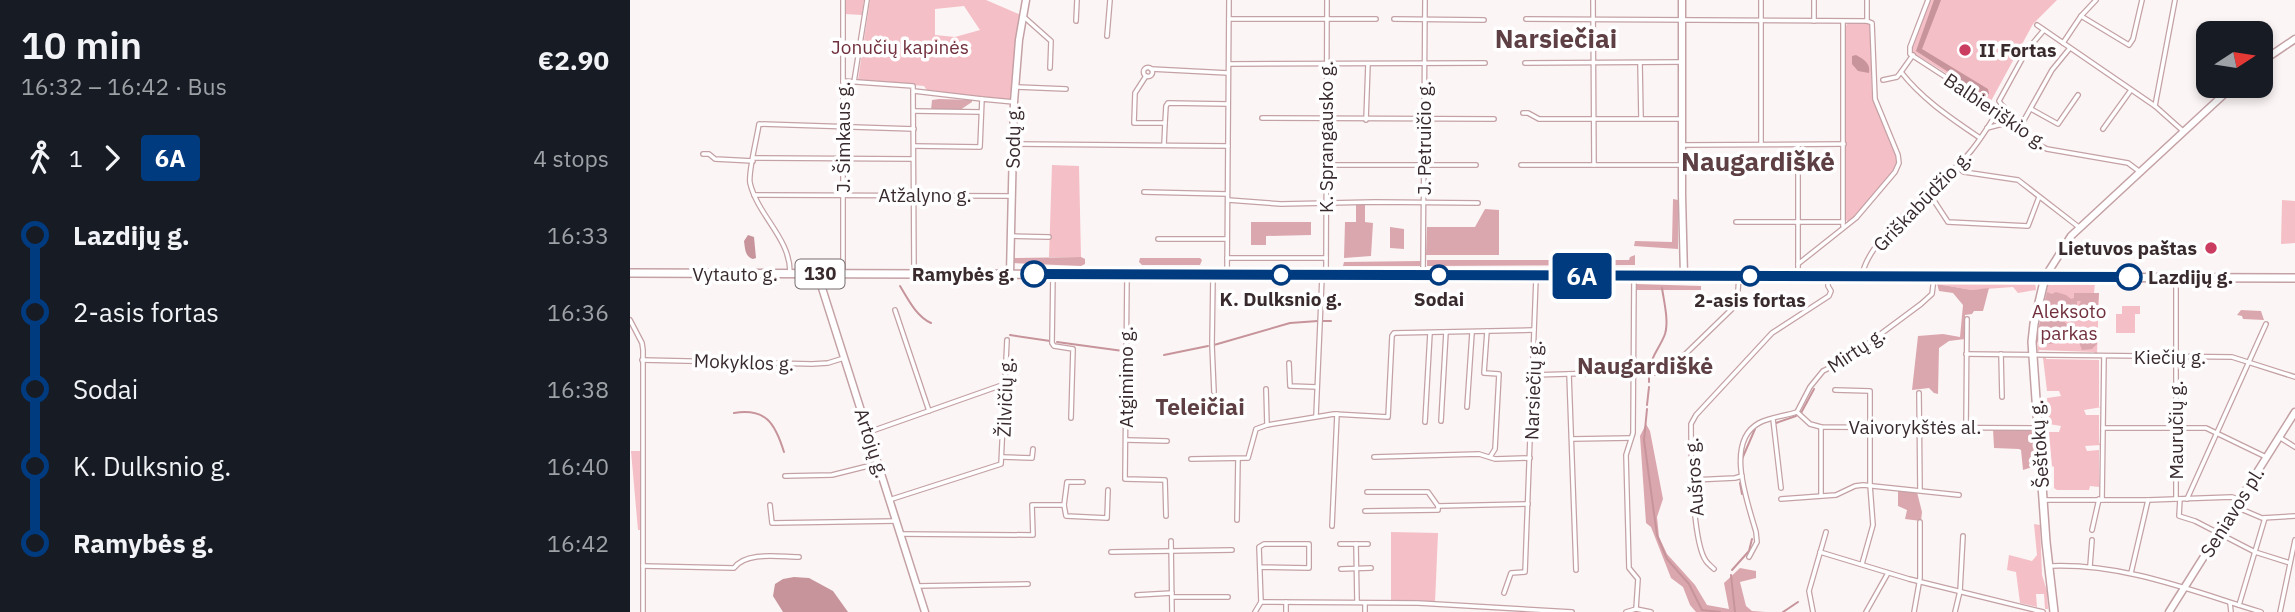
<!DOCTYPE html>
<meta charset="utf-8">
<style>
body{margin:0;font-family:"IBM Plex Sans",sans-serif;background:#242831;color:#f1f3f6;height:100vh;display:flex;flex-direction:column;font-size:26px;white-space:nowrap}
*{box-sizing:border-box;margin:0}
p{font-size:23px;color:#9ea1a6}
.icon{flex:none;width:38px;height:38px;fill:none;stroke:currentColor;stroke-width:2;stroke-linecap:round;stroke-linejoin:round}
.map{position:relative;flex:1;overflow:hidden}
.side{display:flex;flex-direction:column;background:#171b24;width:630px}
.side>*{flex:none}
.badge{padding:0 14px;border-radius:5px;font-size:24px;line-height:46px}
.needle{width:46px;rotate:78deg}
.controls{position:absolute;left:1566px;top:21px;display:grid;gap:14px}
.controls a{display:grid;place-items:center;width:77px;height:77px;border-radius:14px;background:#171b24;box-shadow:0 4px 10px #0003;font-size:35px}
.map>.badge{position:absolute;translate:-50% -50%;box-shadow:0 0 0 4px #fff}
.legs{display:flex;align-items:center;gap:10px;height:77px;padding:0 21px;font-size:23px}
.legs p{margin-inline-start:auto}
.headline{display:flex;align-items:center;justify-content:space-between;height:119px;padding:0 21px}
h1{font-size:38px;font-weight:600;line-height:52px}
ul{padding:0 21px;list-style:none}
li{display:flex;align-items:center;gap:24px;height:77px;font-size:26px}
li i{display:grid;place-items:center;width:10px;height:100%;margin:0 9px;background:currentColor}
li i::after{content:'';width:18px;height:18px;margin:-9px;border:5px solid;border-radius:50%;background:#171b24}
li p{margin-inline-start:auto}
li:first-child i{background:linear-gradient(#0000 50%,currentColor 0)}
li:last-child i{background:linear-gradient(currentColor 50%,#0000 0)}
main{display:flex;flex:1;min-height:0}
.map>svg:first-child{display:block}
</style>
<main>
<section class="side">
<div class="headline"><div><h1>10 min</h1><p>16:32 – 16:42 · Bus</p></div><b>€2.90</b></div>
<div class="legs"><svg class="icon" aria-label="walk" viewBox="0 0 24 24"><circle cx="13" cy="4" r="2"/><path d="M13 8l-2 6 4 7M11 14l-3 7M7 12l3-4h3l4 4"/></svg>1<svg class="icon" aria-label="forward" viewBox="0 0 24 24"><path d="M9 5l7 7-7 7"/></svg><b class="badge" style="background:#003b80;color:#fff">6A</b><p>4 stops</p></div>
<ul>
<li><i style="color:#003b80"></i><b>Lazdijų g.</b><p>16:33</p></li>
<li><i style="color:#003b80"></i><span>2-asis fortas</span><p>16:36</p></li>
<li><i style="color:#003b80"></i><span>Sodai</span><p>16:38</p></li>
<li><i style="color:#003b80"></i><span>K. Dulksnio g.</span><p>16:40</p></li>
<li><i style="color:#003b80"></i><b>Ramybės g.</b><p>16:42</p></li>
</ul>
</section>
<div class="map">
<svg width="1665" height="612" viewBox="0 0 1665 612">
<rect width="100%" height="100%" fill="#fcf5f5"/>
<g fill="#f4bfc6" fill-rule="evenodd">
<path d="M215 0H234L232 15 215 14Z"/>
<path d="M240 0H356L391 15 380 100 298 92 294 86 228 80ZM334 6 350 30 325 37 305 35V9Z"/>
<path d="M1300 0H1427L1403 24 1361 101 1282 52V49Z"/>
<path d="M1218 22 1240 24 1242 95 1267 160 1265 168 1224 217 1218 222 1214 218 1216 26Z"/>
<path d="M422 165 449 166 451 257H419Z"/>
<path d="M1652 200 1665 201V243L1651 244Z"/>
<path d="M1309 281H1405L1406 290 1388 293 1383 287 1342 290 1307 284Z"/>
<path d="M1465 283 1464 293H1469L1467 355H1465L1464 352 1409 350 1408 353 1407 335 1418 285Z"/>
<path d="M1492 306H1510V314H1505V333H1486V314H1492Z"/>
<path d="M1416 356V359L1469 360V407H1472L1454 410 1456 415H1469V443L1471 445 1455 446 1457 451 1469 450V487L1460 486 1459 490H1427L1424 488V467L1422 466 1419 432H1429L1431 426 1419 424 1417 398 1431 396 1429 391H1417L1413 358Z"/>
<path d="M1 451H10V530H8Z"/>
<path d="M1404 524 1410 525 1412 575 1417 591 1418 609H1415L1414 594H1406L1407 607 1390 603 1386 572 1377 570 1379 555 1402 561 1407 555Z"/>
<path d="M761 532 808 533 805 603 761 602Z"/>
</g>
<g fill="#dba7ae">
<path d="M309 99 342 100V102L330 110H301L302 100Z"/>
<path d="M1043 199 1048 200V249L1004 246 1005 241 1042 242Z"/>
<path d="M726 204H735V222L743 223 741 256 714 258 715 222H726Z"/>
<path d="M855 209 869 210V255H796L797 227H845Z"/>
<path d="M621 222H681V235L636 236V245H621Z"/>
<path d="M760 227 774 229V249L760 248Z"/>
<path d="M1005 255V265L797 266V260H999L1000 257Z"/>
<path d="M451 257 455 259V264L451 266 382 263V258Z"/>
<path d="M510 258H570L572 260 570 265H512L509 262Z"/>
<path d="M790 261V266H713L714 262Z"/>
<path d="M1006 284 1071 286V290H1006Z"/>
<path d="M1307 284 1342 290 1359 288 1353 311H1344L1342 314 1335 315V339L1319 341 1309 348 1308 394 1304 393 1299 388 1282 390 1288 336 1313 334 1330 337 1333 305 1323 293 1309 291Z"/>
<path d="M1417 292 1422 294 1426 292 1436 295 1441 299 1444 298V293H1469L1468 305 1451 307 1449 305 1451 301H1447V321L1442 322 1436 314 1432 316 1431 319 1443 330 1438 341 1413 345 1410 337 1407 343V335Z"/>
<path d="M1611 310 1631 311 1634 320 1613 319 1612 316 1607 315Z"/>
<path d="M1462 328 1467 331V344L1462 349 1452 350 1449 342 1451 336Z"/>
<path d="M1016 424 1020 431 1033 499 1027 517 1029 537 1037 554 1065 585 1077 605 1099 609 1094 583 1110 568 1126 571V578L1110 582 1116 606 1122 611 1136 612H1066L1060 605 1053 587 1041 578 1021 527 1016 523 1010 436Z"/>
<path d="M1363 429H1403L1406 466 1393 470 1391 450 1389 449 1364 448Z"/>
<path d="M1268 490 1287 492 1292 512 1291 521 1275 519 1277 510 1268 506Z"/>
</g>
<g fill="#c6949a">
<path d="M1304 0H1311L1292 49 1358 89 1359 94 1354 95 1286 51Z"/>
<path d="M1226 55C1233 59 1241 63 1239 73L1228 71 1222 64V56Z"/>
<path d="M118 235 124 237 126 258 123 259C115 257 115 248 114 241Z"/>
<path d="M164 577 179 578 203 591 218 612H153L143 596 145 584 153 579Z"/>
</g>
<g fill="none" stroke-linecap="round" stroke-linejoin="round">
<g stroke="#c6949a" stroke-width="2">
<path d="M270 286C278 299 286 316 301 323"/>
<path d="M693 321H701"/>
<path d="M380 335 420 341"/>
<path d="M427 342 493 351"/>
<path d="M584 345 660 323 688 321"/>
<path d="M534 355 578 346"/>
<path d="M1019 371C1021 355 1030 348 1035 334 1039 321 1034 302 1032 288"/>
<path d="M1019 374V382"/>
<path d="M1017 405 1019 387"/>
<path d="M1017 409 1014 440 1027 535 1037 559 1059 584 1072 610 1090 612"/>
<path d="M104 413C136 408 145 423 154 452"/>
<path d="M1171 413 1184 389"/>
<path d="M1146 423 1166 416"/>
<path d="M1112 459 1125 429"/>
<path d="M1110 483 1112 494"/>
<path d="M1102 570 1119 551 1122 539"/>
<path d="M1101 575 1105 612"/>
<path d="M1153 612 1168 602"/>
</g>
<g stroke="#c4a1a5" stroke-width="6">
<g id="street">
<path d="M963 0 964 165"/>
<path d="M1298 0 1280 47V54L1368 111 1409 145 1417 149 1498 163 1510 172"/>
<path d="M1451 16 1499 45 1503 39 1512 0"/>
<path d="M394 17 421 41 420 68"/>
<path d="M599 19H746"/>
<path d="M764 19 854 20"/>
<path d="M896 19 1237 21 1242 23 1245 99 1268 155 1269 163 1265 172 1226 218 1168 264"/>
<path d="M446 21 447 0"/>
<path d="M1184 21V0"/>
<path d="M1237 21V0"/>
<path d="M1407 25 1525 106 1553 131"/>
<path d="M477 36 480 0"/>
<path d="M1433 43 1451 16 1466 0"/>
<path d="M1283 55 1271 72C1293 100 1321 118 1350 138"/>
<path d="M895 63 1052 62"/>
<path d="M1010 63 1011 118"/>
<path d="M599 64 855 63"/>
<circle cx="518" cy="72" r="4.5"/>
<path d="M521 69 598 73"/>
<path d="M516 76 505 93 504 123H535L536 106 538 103 598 104"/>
<path d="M1253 80 1267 77 1271 72"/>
<path d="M213 81 283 86 284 272"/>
<path d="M224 82 237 0"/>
<path d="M387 87 436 89"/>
<path d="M284 91 352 99"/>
<path d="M1525 106 1545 0"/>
<path d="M1401 109 1428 124 1448 95"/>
<path d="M284 111 351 112"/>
<path d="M893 113H898L909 119H1052"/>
<path d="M632 118 864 119"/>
<path d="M736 120 738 64"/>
<path d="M1357 128 1380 122C1383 110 1373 109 1369 101L1397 50 1414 30"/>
<path d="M1389 129 1422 70 1440 48"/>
<path d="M1473 129 1501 90"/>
<path d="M1131 143V0"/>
<path d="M384 144 598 146"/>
<path d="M534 145 535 123"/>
<path d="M1052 145 1214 144"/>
<path d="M284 146 350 147 352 99 384 102"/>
<path d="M1168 146V276"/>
<path d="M73 154H79L85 159 123 161"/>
<path d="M124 158 283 159"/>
<path d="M696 165H846"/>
<path d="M891 165H1051"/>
<path d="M1327 167 1334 172 1388 180 1450 228"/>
<path d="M514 192 597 194"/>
<path d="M1299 193 1318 222 1398 226 1409 197"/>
<path d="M124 195 381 196"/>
<path d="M598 200 651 204 745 202 848 203"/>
<path d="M1106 222H1213"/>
<path d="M1213 226V22"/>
<path d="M381 236 419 237"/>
<path d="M528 239H597"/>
<path d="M597 258H696"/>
<path d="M160 272C160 238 128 216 120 183 118 172 127 138 129 124L284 129"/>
<path d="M213 274V0"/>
<path d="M423 274 422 343 424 346 443 349 441 418"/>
<path d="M696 274 697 0"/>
<path d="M793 274 795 0"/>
<path d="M597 275 599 0"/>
<path d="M1232 276C1238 235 1314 184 1341 151 1351 139 1360 124 1368 111"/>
<path d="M497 277 495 479 535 480 536 516"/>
<path d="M583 277 582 345 584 392"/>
<path d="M1004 277 1003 433 996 455 999 568 1008 579 1006 609"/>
<path d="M265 310 299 411"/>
<path d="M0 320 12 343 13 350V612"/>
<path d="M857 331 854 373 869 374 865 449 860 457"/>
<path d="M1336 354 1602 357 1665 377"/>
<path d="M1371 354 1372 397"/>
<path d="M12 360 182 364 198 363 214 358"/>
<path d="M659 363 660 386 687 387"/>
<path d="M1024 373 1038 371 1107 304 1109 276"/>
<path d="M939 374 946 570"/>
<path d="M903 375 1004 372"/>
<path d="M636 389 637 425 704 414 758 417 762 336 764 333 904 330"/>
<path d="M1205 390 1240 391V485L1243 525 1232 564"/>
<path d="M1289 393 1290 490"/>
<path d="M837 407 842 333"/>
<path d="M1167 412 1180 424 1191 427 1408 428"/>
<path d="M686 416 692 277"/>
<path d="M1143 419 1151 488"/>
<path d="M811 421 816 332"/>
<path d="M795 422 800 333"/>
<path d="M1336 426 1337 319"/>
<path d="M1191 427V495"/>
<path d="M1473 428H1576L1636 457"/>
<path d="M239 432 375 384"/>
<path d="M1649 437 1665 447"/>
<path d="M942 439 1001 438"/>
<path d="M497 440 537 441"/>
<path d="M372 457 402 458 403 449"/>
<path d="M744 457 849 454 865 459 900 458"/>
<path d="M561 459 618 458 626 429 637 425"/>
<path d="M155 476 202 475 246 464"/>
<path d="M1063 480 1105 478 1112 476"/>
<path d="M737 492H798L808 506 898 504"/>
<path d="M1151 499 1206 495 1225 486 1233 485 1329 495"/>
<path d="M1546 499V278"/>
<path d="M1550 499 1549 516 1565 521 1625 552 1660 563"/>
<path d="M1557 499 1636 324"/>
<path d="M259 500 371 464 377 340"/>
<path d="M1413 500H1518L1602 497 1610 500"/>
<path d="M1472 500 1474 356"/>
<path d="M140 505 142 523 266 521"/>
<path d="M434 505 437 482H453"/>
<path d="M1606 507 1632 518 1665 516"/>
<path d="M735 511 808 510V506"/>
<path d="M607 520 608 459"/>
<path d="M702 526 707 414"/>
<path d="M1462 530 1469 499"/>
<path d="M270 534 403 535 402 505H434L436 516 477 518 478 490"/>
<path d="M541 541 542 612"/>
<path d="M710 544H738"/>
<path d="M726 544 727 601"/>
<path d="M481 552 602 550"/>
<path d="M1190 552 1279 579 1413 612"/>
<path d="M1119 557 1127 542 1126 532C1118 503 1094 442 1129 423 1140 417 1155 416 1167 412L1180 387 1193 371 1217 359 1291 304 1302 294 1304 278"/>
<path d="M13 566 104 568C116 551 150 557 169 557"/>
<path d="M1420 566C1494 563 1562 591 1631 612"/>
<path d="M1460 566 1462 540"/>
<path d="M630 567 679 568V544H634L629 547 631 602"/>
<path d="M711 569 741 568"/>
<path d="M1084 569C1081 566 1078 564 1076 561 1062 542 1061 451 1061 424L1066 415 1142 333 1199 296 1201 291 1198 286V276"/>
<path d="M1501 573 1518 500"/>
<path d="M287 586 398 584"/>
<path d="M874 593 881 573 895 572 906 278"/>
<path d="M507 595 542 593"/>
<path d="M542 597H598"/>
<path d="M656 602V612"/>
<path d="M735 603V612"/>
<path d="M1600 603 1601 612"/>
<path d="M1609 605 1635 518"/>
<path d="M625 612 631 602 788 603 942 612"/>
<path d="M996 612 1006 609 1021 612"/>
<path d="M1183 612 1179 591 1196 532"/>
<path d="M1236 612 1258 573"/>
<path d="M1284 612 1290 578V522"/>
<path d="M1325 612 1330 591 1333 536"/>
<path d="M1650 612 1665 540"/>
</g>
</g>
<g stroke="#c4a1a5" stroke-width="9">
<g id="secondary">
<path d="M1052 0V195L1054 276"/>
<path d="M1631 62 1665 39"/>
<path d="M190 274 192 288 295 612"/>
<path d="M380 274 384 102 389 40 396 0"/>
<path d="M1415 277 1441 236 1603 86"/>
<path d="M1539 612 1665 412"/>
</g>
</g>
<g stroke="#c4a1a5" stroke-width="10">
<g id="primary">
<path d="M0 273 1665 278"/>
<path d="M1415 277 1404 324 1402 342 1416 542 1424 612"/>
</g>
</g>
<use href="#street" stroke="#fff" stroke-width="3.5"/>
<use href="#secondary" stroke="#fff" stroke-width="6"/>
<use href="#primary" stroke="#fff" stroke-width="7"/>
</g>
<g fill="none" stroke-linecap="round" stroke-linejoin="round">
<g stroke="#fff" stroke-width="16">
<path id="line-1" d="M404 274 1499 277"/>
</g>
<use href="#line-1" stroke="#003b80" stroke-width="10"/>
</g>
<g fill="#cb3c61" stroke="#fff" stroke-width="2.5">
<circle cx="1335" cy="50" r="7"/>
<circle cx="1581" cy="248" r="7"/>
</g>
<g fill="#fff" stroke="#003b80" stroke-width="3.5">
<circle cx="404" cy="274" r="12"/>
<circle cx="651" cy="275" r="9"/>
<circle cx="809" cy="275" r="9"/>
<circle cx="1120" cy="276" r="9"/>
<circle cx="1499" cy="277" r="12"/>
</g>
<g text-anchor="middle" stroke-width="7" stroke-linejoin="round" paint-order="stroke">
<rect fill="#fff" stroke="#746b6c" stroke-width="2" x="165.5" y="259.5" width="49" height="29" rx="5"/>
<g font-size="18" font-weight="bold" fill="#392b2d">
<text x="190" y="280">130</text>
</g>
<g font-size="19" fill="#71303d" stroke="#fff">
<text x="270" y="54">Jonučių kapinės</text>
<text x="1439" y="318">Aleksoto<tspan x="1439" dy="22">parkas</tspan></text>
</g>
<g font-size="19" font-weight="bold" fill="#392b2d" stroke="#fff" text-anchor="start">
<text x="1349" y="57">II Fortas</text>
<text x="1567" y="255" text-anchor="end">Lietuvos paštas</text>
</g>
<g font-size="19" fill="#392b2d" stroke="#fff">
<text transform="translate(1366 111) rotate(34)" y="7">Balbieriškio g.</text>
<text transform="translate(213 137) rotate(-90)" y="7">J. Šimkaus g.</text>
<text transform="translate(383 137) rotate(-89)" y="7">Sodų g.</text>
<text transform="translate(696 137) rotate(-90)" y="7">K. Sprangausko g.</text>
<text transform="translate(794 138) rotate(-90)" y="7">J. Petruičio g.</text>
<text x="295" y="202">Atžalyno g.</text>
<text transform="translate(1292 201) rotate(-46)" y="7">Griškabūdžio g.</text>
<text x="105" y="281">Vytauto g.</text>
<text transform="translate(1226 350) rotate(-34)" y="7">Mirtų g.</text>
<text x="1540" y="364">Kiečių g.</text>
<text transform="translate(114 362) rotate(2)" y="7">Mokyklos g.</text>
<text transform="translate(496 377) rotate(-90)" y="7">Atgimimo g.</text>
<text transform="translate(903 390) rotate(-88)" y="7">Narsiečių g.</text>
<text transform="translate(375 397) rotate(-88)" y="7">Žilvičių g.</text>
<text x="1285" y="434">Vaivorykštės al.</text>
<text transform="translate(1546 430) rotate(-90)" y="7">Mauručių g.</text>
<text transform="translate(242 443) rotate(72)" y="7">Artojų g.</text>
<text transform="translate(1409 444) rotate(-94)" y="7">Šeštokų g.</text>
<text transform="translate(1064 477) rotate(-94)" y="7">Aušros g.</text>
<text transform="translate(1602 512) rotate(-58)" y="7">Seniavos pl.</text>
</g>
<g font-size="19" font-weight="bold" fill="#392b2d" stroke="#fff">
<text x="385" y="281" text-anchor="end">Ramybės g.</text>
<text x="1518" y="284" text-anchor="start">Lazdijų g.</text>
<text x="651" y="306">K. Dulksnio g.</text>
<text x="809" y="306">Sodai</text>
<text x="1120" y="307">2-asis fortas</text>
</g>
<g font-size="23" font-weight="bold" fill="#5d3f44" stroke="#fff">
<text x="1015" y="374">Naugardiškė</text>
<text x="570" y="415">Teleičiai</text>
</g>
<g font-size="26" font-weight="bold" fill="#5d3f44" stroke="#fff">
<text x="926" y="48">Narsiečiai</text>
<text x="1128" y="171">Naugardiškė</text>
</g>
</g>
</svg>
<div class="controls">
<a><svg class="needle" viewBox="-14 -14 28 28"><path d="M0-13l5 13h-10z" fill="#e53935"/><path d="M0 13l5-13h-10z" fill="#9ea1a6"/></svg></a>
</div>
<b class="badge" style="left:952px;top:276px;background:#003b80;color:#fff">6A</b>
</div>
</main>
